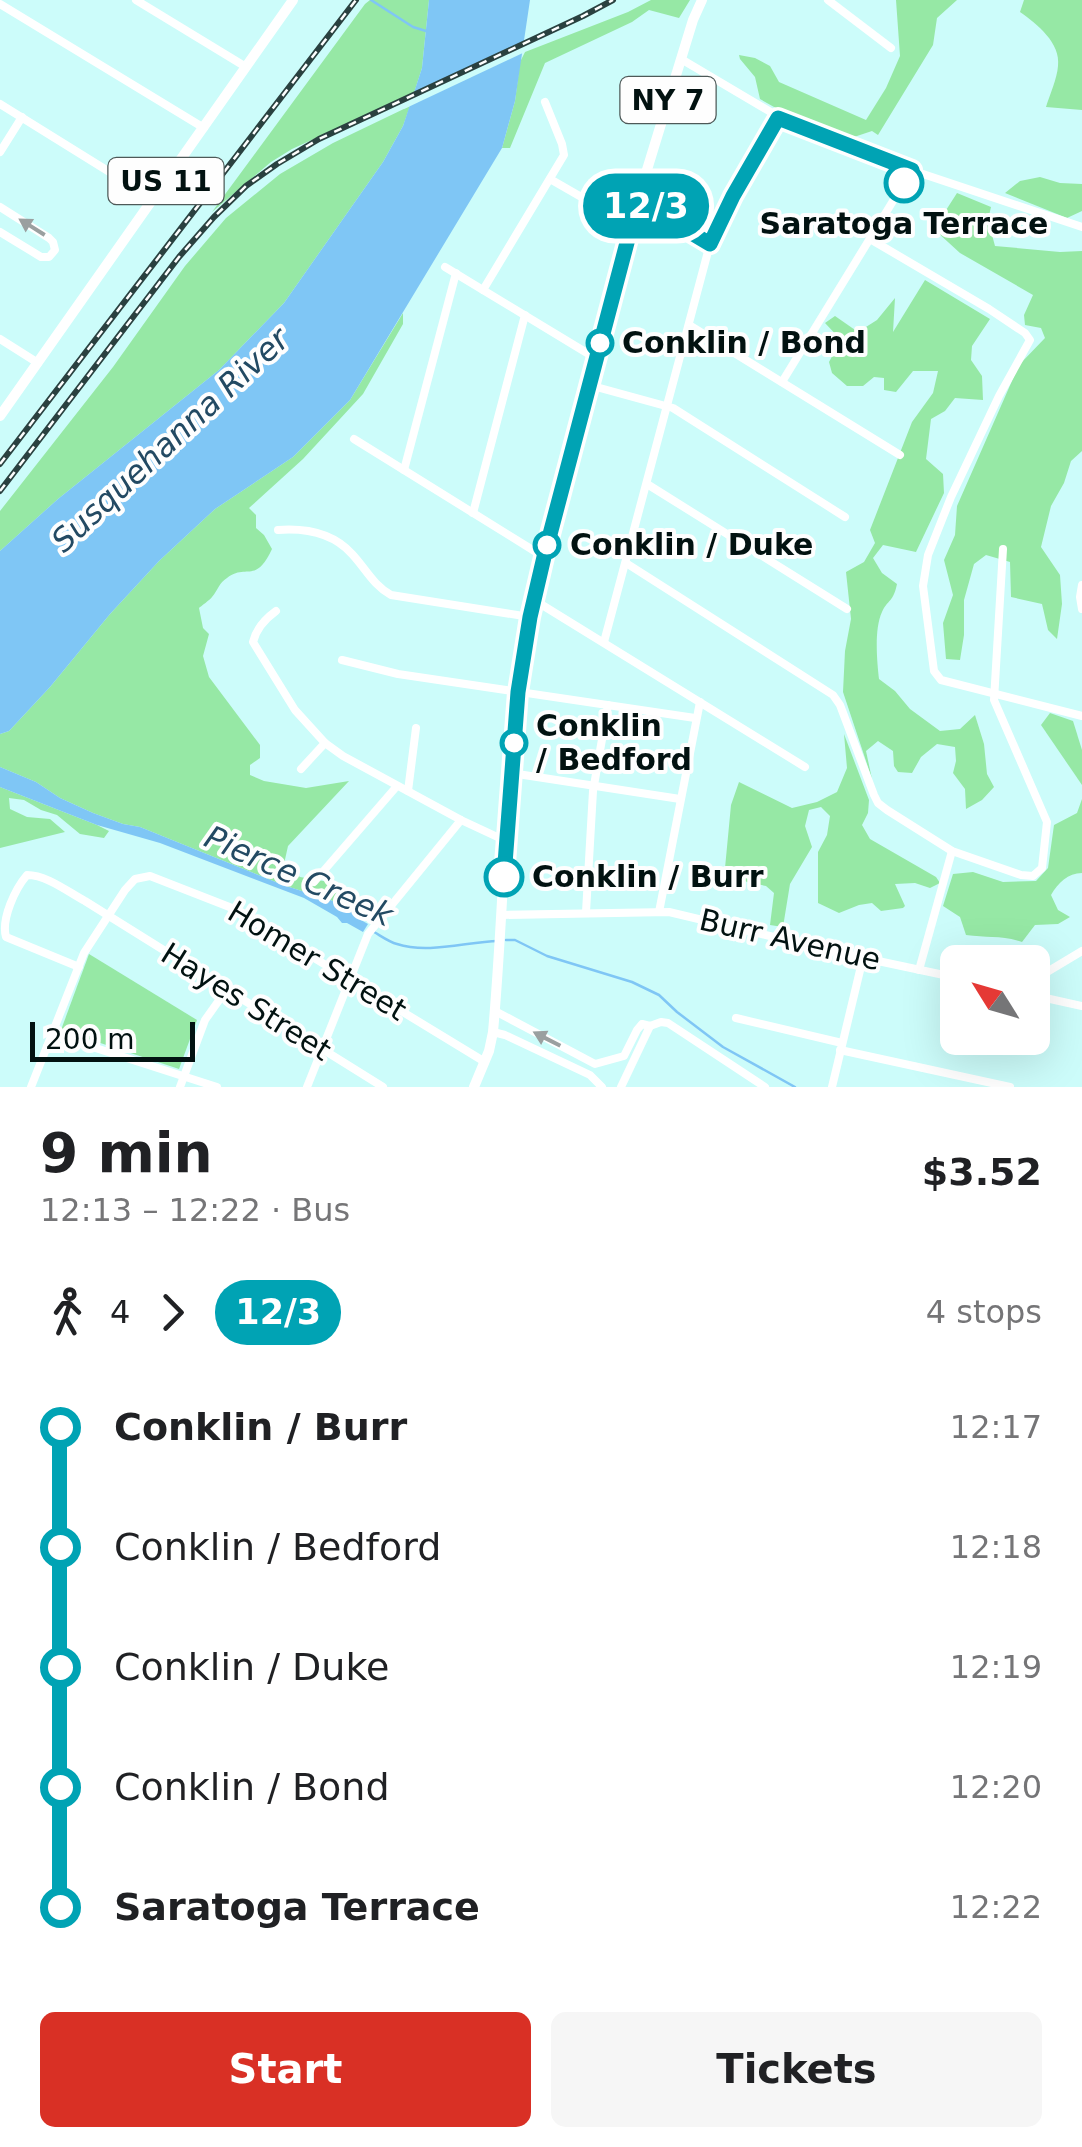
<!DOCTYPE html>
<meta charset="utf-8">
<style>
body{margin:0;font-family:"DejaVu Sans",sans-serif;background:#f6f6f6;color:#202124;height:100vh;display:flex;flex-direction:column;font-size:38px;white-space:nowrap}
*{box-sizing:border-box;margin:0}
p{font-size:32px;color:#757577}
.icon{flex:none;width:55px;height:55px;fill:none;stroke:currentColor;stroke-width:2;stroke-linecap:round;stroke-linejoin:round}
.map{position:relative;height:1087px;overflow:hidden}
.panel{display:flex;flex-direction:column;background:#fff;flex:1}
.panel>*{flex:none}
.badge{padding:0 20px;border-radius:32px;font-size:35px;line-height:65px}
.needle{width:65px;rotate:307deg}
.fabs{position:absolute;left:940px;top:945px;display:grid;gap:20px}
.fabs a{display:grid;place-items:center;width:110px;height:110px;border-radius:15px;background:#fff;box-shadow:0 10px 40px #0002;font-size:50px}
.scale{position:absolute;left:30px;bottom:25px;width:165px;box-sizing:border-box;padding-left:10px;border:5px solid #021211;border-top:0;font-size:28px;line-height:35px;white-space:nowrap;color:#021211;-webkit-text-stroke:8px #fefefe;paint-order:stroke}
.map>.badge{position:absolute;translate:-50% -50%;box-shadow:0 0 0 5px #fff}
.legs{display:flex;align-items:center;gap:15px;height:110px;padding:0 40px;font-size:32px}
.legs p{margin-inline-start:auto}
.overview{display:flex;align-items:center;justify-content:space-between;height:170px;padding:0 40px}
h1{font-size:55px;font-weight:700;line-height:75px}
.button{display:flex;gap:20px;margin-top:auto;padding:20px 40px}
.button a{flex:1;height:115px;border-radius:15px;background:#d93025;color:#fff;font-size:40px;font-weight:700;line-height:115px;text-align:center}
.button a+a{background:#f6f6f6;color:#202124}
ul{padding:0 40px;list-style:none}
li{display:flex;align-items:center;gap:35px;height:120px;font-size:38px}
li i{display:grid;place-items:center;width:15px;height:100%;margin:0 12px;background:currentColor}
li i::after{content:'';width:25px;height:25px;margin:-12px;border:8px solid;border-radius:50%;background:#fff}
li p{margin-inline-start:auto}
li:first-child i{background:linear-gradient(#0000 50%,currentColor 0)}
li:last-child i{background:linear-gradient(currentColor 50%,#0000 0)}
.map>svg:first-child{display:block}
</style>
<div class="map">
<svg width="1082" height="1087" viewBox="0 0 1082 1087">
<rect width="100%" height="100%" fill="#ccfcfa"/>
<g fill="#96e8a5">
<path d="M370 0H429L422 68 414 93 292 149 271 162 212 212 365 4Z"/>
<path d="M651 0H690L679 18 649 10 632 22 545 63 510 148H502L515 101 520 62 525 52 628 12Z"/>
<path d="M896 0H957L937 18 933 45 878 135 872 131 851 138 799 121 760 99 755 77 740 59 739 55 755 58 770 66 779 82 866 120 886 88 900 56Z"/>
<path d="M1024 0H1082V110L1046 107C1050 94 1057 79 1058 66 1061 43 1037 24 1020 12Z"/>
<path d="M410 106 403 126 383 162 284 303 219 370 58 499 0 551V511L113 367 185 266 226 218 280 174 333 143Z"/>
<path d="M1040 177 1060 183 1082 184V211L1067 218 1005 193 1020 181Z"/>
<path d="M957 193 991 207 988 220 995 246 1060 252 1082 251V451L1071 461 1064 483 1051 506 1041 547 1060 575 1062 604 1057 639 1048 630 1042 604 1011 597 1010 562 986 555 974 564 964 600V635L960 660 946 659 943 623 953 595 944 560 955 535 957 506 1019 365 1045 338 1041 328 1025 325 1024 315 1033 295 960 253 937 232 941 218Z"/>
<path d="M925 280 990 319 972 346 971 360 982 376 983 400 955 398 945 411 931 419 926 459 943 474 944 493 916 552 883 545 873 558 882 573 897 584C893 603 888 599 882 612 874 629 877 661 879 679L895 691 910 709 940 731 960 729 975 715 984 744 987 774 994 787 982 800 966 809 965 789 953 773 956 761 955 747 937 744 921 757 912 773 898 772 894 766 893 751 878 741 866 751 872 779 843 692 845 651 851 619 846 572 864 562 875 543 870 530 912 422 933 393 938 371H913L896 392 884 390V378L874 377 863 386H847L832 373 829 362 841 340 825 323 835 316 858 332 877 320 895 298 893 332Z"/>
<path d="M403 313V324L363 394 303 459 249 508 256 515V528L264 535 272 549C255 585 247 563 227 578 219 583 218 590 212 597 211 599 200 607 199 608L203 628 209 634 203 656 209 677 260 745V758L250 765V775L264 781 306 788 349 781 288 846 284 864 300 877 335 883 347 897 374 915 371 919 358 911 353 912 333 901 283 885 140 827 123 824 93 813 60 798 36 782 0 767V734L9 731 50 687 110 614 159 561 215 509 293 457 350 400Z"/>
<path d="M1050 713 1073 721 1082 750V785L1041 725Z"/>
<path d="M844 734 869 800 868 813 862 825 870 839 936 877 940 883 930 888 915 883 895 884 905 906 903 908 881 911 872 903 859 905 839 913 818 903V852L827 835 830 816 821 807 809 810 805 826 812 847 790 884 783 927 770 925 774 893 766 886 747 882 725 868 731 805 739 782 792 808 817 802 837 792 847 768Z"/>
<path d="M0 787 97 825 109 831 104 838 80 834 57 815 41 810 24 800 9 798 10 809 27 817 50 819 65 832 0 848Z"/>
<path d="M1082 799V873C1068 873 1058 883 1051 895L1058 910 1070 917 1058 924 1035 925 1022 942C1002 935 987 938 966 935L960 917 943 906 953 874 973 872 1003 882 1036 881 1048 868 1054 825 1077 813Z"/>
<path d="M89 954 197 1020 179 1069 61 1030Z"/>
</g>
<g fill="#7fc6f5">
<path d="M429 0H530L515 101 502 148 350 400 293 457 215 509 159 561 110 614 50 687 9 731 0 734V551L58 499 219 370 284 303 383 162 403 126 422 68Z"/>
<path d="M0 767 36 782 60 798 93 813 123 824 140 827 283 885 333 901 353 912 358 910 363 914 361 920 368 924 363 932 347 923H342L337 917 304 898 160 843 97 825 0 787Z"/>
</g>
<path fill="#ccfcfa" d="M526 40 525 52 404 109 408 96Z"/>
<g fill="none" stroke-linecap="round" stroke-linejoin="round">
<g stroke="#7fc6f5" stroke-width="2.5">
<path d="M371 0 413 27 426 31"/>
<path d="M374 932C381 936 389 942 397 944 428 954 466 942 498 941"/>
<path d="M506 940H515L547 956 632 982 659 995 677 1012 723 1047 795 1087"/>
</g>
<g stroke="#fff" stroke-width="8">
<path d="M136 0 246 67"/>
<path d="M828 0 891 48"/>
<path d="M0 4 204 128"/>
<path d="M681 59 791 124 875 158 1082 227"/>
<path d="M0 104 153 199"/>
<path d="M0 152 22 117"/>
<path d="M550 179 630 225"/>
<path d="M638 201 710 244"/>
<path d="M0 207 49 238 53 242 55 250 49 257H41L0 232"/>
<path d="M870 239 989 309 1025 333 1030 340 999 396 951 497 928 555 923 586 934 671 941 680 1082 716"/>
<path d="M445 267 587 353 596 357"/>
<path d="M483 290 564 155 562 144 545 102"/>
<path d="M689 325 900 455"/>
<path d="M0 339 38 363"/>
<path d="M782 382 912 170"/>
<path d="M589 385 673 408 845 517"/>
<path d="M354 439 544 557"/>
<path d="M404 470 456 273"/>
<path d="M647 484 847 609"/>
<path d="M473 513 525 315"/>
<path d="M278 530C305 528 333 533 352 554 366 569 373 585 391 595L530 617"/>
<path d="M626 563 833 695 840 705 874 795 878 803 887 810 952 851 1021 875 1033 876 1042 868 1047 822 994 700 1003 549"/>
<path d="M1082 585 1080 597 1082 609"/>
<path d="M534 600 805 767"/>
<path d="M276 611C265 619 256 629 253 642L295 710 325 743 343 756 461 820 506 841"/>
<path d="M604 642 710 244 733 196 778 118"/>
<path d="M342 660 398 674 695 718"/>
<path d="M301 769 325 743"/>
<path d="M511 773 680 799"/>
<path d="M408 791 416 728"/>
<path d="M314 882 397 786"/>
<path d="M586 912 593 791 608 705"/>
<path d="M659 912 700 702"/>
<path d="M501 915 669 912 845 954 958 978"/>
<path d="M79 967 6 937C1 919 15 889 27 875 47 875 68 892 85 901L383 1087"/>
<path d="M919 970 952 851"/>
<path d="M1032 981 1082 951"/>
<path d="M1032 995 1082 1006"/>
<path d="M495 1011 595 1064 624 1056 637 1030 642 1024 650 1026 661 1022 668 1023 765 1087"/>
<path d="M736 1018 842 1043"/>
<path d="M493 1032 505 1035 590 1075 602 1087"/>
<path d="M52 1034 217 1087"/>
<path d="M840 1050 1010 1087"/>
<path d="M31 1087 84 953 125 890 135 879 150 876 232 908 485 1062"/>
<path d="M180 1087 205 1020 227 989"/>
<path d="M307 1087 368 934 461 820"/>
<path d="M621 1087 650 1026"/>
<path d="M832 1087 863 958"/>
</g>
<g stroke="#fff" stroke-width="10">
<path d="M0 416 293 0"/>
<path d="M474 1087 489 1051 493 1032C506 888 504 742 534 600L630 225 693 20 702 0"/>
</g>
<g stroke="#2a4140" stroke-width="6">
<g id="rail">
<path d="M0 464 356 0"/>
<path d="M0 491 179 257 214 217 246 186 277 164 319 139 583 16 613 0"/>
</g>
</g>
<use href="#rail" stroke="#fefefe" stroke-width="2.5" stroke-dasharray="8" stroke-linecap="butt"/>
</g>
<defs><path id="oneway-solid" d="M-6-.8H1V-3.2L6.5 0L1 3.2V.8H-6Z" transform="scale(2.5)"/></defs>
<g fill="#9aa0a0">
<use href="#oneway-solid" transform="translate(32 227) rotate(-148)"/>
<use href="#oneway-solid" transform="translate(547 1039) rotate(-153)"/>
</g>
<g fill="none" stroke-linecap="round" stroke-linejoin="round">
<g stroke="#fff" stroke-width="22">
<path id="line-1" d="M504 877 518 692 530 617 544 557 638 201 710 244 733 196 778 118 912 170 904 183"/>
</g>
<use href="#line-1" stroke="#00a3b4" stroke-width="15"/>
</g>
<g fill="#fff" stroke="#00a3b4" stroke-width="5">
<circle cx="904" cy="183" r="18"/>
<circle cx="600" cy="343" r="12"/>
<circle cx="547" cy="545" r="12"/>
<circle cx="514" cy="743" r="12"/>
<circle cx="504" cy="877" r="18"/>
</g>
<g text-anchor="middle" stroke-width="8" stroke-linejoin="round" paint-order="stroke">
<g fill="#fefefe" stroke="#4e5958" stroke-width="2.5">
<rect x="620.5" y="77" width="95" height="46" rx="8"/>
<rect x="108.5" y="158" width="115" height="46" rx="8"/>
</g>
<g font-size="28" font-weight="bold" fill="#021211">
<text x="668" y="110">NY 7</text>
<text x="166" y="191">US 11</text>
</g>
<g font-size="30" font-weight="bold" fill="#021211" stroke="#fefefe" text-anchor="start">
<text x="904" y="234" text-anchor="middle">Saratoga Terrace</text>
<text x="622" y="353">Conklin / Bond</text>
<text x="570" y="555">Conklin / Duke</text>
<text x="536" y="736">Conklin<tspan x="536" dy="34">/ Bedford</tspan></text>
<text x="532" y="887">Conklin / Burr</text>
</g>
<g font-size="30" fill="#021211" stroke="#fefefe">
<text transform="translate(790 940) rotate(13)" y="10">Burr Avenue</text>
<text transform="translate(317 961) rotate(31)" y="10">Homer Street</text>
<text transform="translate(246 1002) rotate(32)" y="10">Hayes Street</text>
</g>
<g font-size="32" font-style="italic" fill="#234a63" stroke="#fefefe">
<text transform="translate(170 440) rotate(-43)" y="11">Susquehanna River</text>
<text transform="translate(299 876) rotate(24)" y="11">Pierce Creek</text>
</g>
</g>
</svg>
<div class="fabs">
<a><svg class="needle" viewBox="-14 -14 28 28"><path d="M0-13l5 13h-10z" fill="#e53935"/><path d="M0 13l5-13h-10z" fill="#757577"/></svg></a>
</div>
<div class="scale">200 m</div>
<b class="badge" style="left:646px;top:206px;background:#00a3b4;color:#fff">12/3</b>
</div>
<section class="panel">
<div class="overview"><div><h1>9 min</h1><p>12:13 – 12:22 · Bus</p></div><b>$3.52</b></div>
<div class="legs"><svg class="icon" aria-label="walk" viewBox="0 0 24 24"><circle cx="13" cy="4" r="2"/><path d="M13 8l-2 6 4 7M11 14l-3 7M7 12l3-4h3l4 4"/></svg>4<svg class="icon" aria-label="forward" viewBox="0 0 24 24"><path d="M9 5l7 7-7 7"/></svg><b class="badge" style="background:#00a3b4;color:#fff">12/3</b><p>4 stops</p></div>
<ul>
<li><i style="color:#00a3b4"></i><b>Conklin / Burr</b><p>12:17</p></li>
<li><i style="color:#00a3b4"></i><span>Conklin / Bedford</span><p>12:18</p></li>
<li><i style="color:#00a3b4"></i><span>Conklin / Duke</span><p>12:19</p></li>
<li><i style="color:#00a3b4"></i><span>Conklin / Bond</span><p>12:20</p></li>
<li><i style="color:#00a3b4"></i><b>Saratoga Terrace</b><p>12:22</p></li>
</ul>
<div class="button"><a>Start</a><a>Tickets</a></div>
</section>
